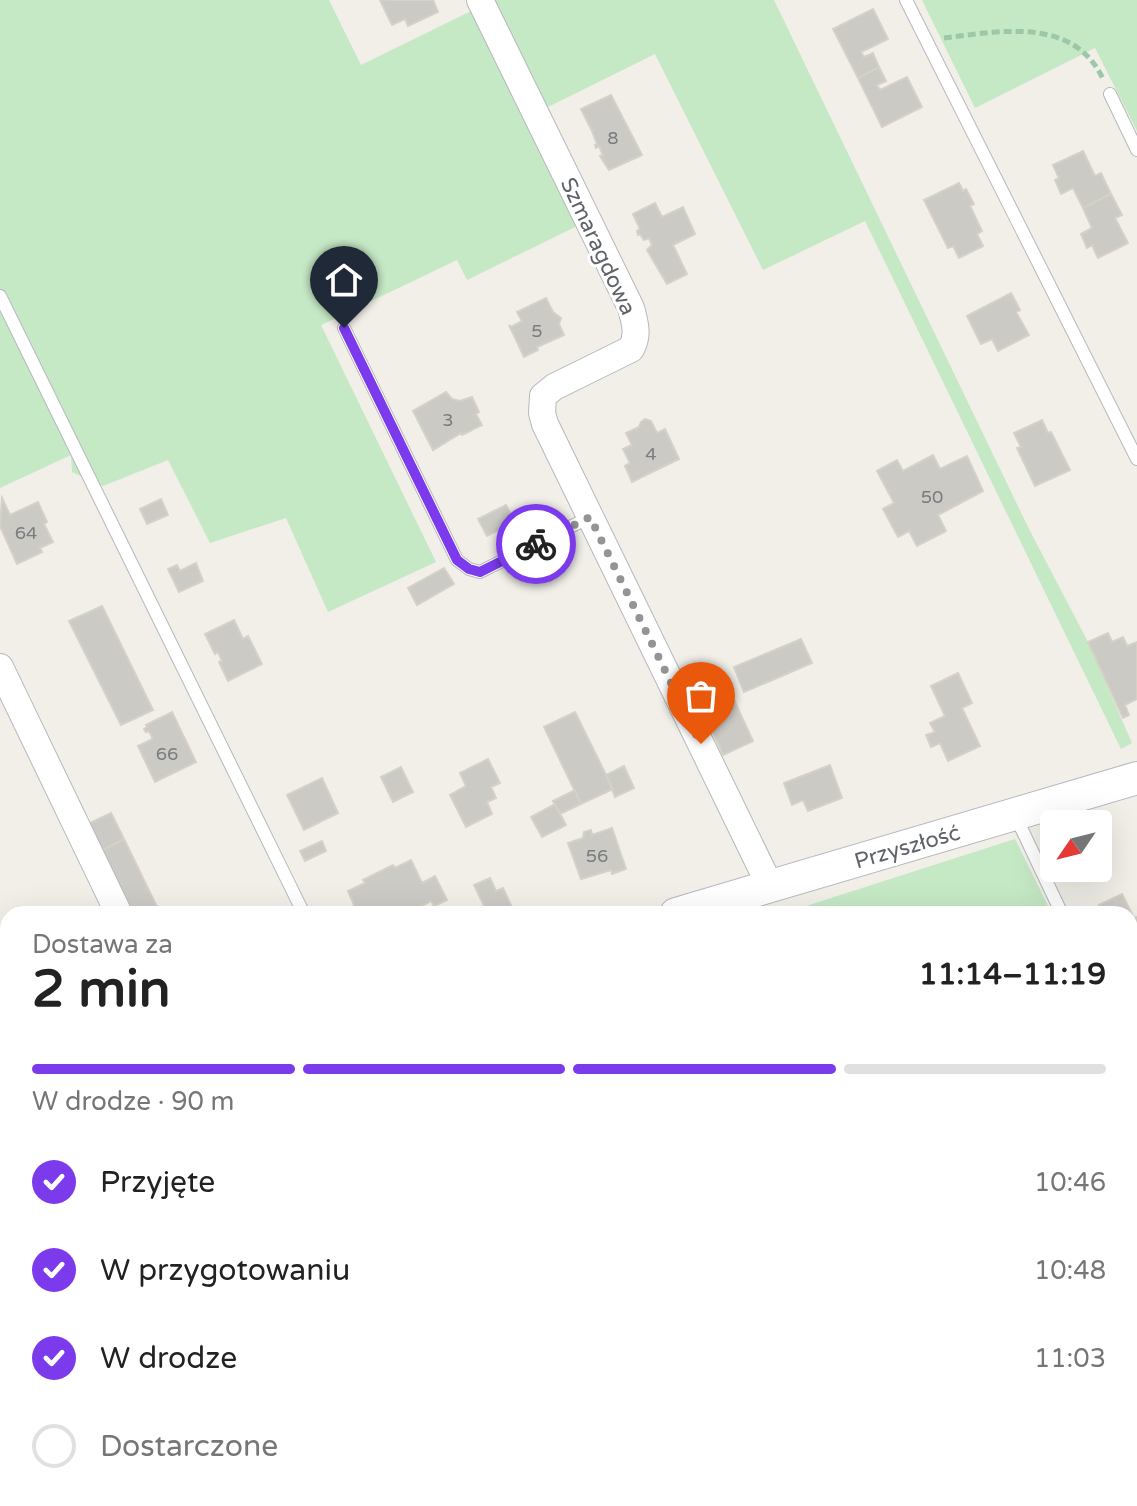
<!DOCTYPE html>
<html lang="pl">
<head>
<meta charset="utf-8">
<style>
  body { margin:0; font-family:"Varela Round",sans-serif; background:#f2f2f2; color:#222; height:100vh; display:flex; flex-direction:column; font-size:30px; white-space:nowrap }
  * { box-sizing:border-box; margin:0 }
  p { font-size:26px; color:#767676 }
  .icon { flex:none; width:44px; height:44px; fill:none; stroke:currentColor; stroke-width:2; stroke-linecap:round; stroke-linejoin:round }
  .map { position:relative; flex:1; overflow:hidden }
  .drawer { position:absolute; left:0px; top:906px; width:1138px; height:600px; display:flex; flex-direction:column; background:#fff; border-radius:24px 24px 0 0; box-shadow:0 8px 32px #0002 }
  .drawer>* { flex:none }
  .needle { width:52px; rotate:235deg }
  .buttons { position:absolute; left:1040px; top:810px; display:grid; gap:16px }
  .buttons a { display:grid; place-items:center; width:72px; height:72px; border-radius:8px; background:#fff; box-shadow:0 8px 32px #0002; font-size:40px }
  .pin { position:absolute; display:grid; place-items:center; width:68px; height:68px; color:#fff; margin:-82px -34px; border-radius:50% 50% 50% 0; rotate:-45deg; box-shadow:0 0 8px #0007 }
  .pin .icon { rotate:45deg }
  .courier { position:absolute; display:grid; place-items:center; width:80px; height:80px; margin:-40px; border:6px solid #7c3aed; border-radius:50%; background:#fff; color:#222; box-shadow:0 2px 10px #0007 }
  .head em { font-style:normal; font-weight:700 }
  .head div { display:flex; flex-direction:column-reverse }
  .head { display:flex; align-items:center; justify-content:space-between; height:136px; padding:0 32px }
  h1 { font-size:52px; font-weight:700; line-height:60px }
  .bar { display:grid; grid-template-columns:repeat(4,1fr); gap:12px 8px; align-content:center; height:96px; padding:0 32px }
  .bar i { height:10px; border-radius:6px; background:#e0e0e0 }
  .bar .selected { background:#7c3aed }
  .bar p { grid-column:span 4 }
  ol { padding:0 32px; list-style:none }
  li { display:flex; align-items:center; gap:24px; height:88px }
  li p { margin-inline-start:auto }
  li .icon { padding:8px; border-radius:50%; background:#7c3aed; color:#fff; stroke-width:4 }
  li:last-child { color:#767676 }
  li i { width:44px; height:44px; border:4px solid #e0e0e0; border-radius:50% }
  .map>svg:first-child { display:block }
  .green { fill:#c5e8c5 }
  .building { fill:#cccac5; stroke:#d6d1c6; stroke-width:2 }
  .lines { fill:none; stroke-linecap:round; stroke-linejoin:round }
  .service-casing { stroke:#b5b8bc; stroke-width:14 }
  .minor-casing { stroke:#b5b8bc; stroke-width:28 }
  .tertiary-casing { stroke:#b5b8bc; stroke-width:34 }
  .path { stroke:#9cc7a9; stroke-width:5; stroke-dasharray:8 4; stroke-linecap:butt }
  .service { stroke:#fff; stroke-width:12 }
  .minor { stroke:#fff; stroke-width:26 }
  .tertiary { stroke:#fff; stroke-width:32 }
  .done { stroke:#929495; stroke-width:8; stroke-dasharray:0 14.4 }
  .route { stroke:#7c3aed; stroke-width:10 }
  .labels { text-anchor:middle; stroke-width:6; stroke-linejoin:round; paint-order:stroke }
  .number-label { font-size:18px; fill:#7a7d7f }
  .street-label { font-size:22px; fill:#5f6368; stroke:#fff }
</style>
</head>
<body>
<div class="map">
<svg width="1137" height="1506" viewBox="0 0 1137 1506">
  <rect width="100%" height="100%" fill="#f1efe8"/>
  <path class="green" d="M0,0H329L361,65L471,11L577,226L467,280L457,260L321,325L436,562L328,612L286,518L210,543L168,460L103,486L72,472L71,455L0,488Z
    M492,0H774L1029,529L1088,642L1132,743L1121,749L865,221L763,270L655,54L544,109Z
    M922,0H1137V131L1095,48L975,108Z
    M1015,839L1052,914H781Z
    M1130,1072L1137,1086V1506H1070L1066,1498H1130Z"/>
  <path class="building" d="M380,0H433L438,12L408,26L405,19L392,25Z
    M873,9L888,39L861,52L864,57L873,53L879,67L858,78L833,29Z
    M879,67L886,81L877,85L880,90L907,77L922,107L882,127L858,78Z
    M611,95L642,155L609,170L600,156L603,155L599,146L596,148L595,145L597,144L592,131L581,109Z
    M1083,151L1095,176L1101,173L1111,194L1083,208L1073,188L1061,194L1055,180L1059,178L1053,165Z
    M959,183L963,191L966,189L974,204L970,206L982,231L977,234L983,246L959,258L953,246L948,248L924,200Z
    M1111,194L1122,215L1115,218L1128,243L1098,258L1092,245L1087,248L1081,234L1092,228L1083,208Z
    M655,203L662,217L683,207L695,234L673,245L687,274L667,284L647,250L652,245L649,238L644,240L640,234L638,235L637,231L640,229L633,214Z
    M1011,293L1020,310L1016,312L1029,335L998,351L992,339L981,344L967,316Z
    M546,298L553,312L561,318L559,324L564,335L537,347L538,350L524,357L509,325L511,327L522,321L517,312Z
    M446,392L452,399L460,401L472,397L479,412L476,414L482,425L462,435L461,433L433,450L413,411Z
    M645,419L651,421L657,433L665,429L679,459L632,482L625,466L630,463L623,449L632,445L626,433L639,427L641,422Z
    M1042,420L1048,433L1051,432L1070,470L1035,486L1017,448L1021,447L1014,433Z
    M933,455L940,469L967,456L983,491L938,515L946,531L917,546L909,531L898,537L883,509L894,503L877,471L897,460L903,471Z
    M2,498L10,515L38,502L47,522L44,524L53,542L40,548L42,552L17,564L0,526Z
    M161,499L168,515L147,524L140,509Z
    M506,505L515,522L487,536L478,519Z
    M196,563L203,581L179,592L168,569L177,565L180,571Z
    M444,568L454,584L417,605L408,588Z
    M102,606L153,710L121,725L69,621Z
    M234,620L243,639L248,636L262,664L228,681L219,662L222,661L218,652L215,654L205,634Z
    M1108,633L1112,642L1123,637L1127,646L1137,642V699L1125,705L1129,715L1123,718L1088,642Z
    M801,639L812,663L744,692L734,667Z
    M721,672L753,741L723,755L691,684Z
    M958,673L972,703L962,708L980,746L948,761L940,743L931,747L926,735L935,732L930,723L945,716L931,686Z
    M172,712L196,762L155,782L138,746L153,739L149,731L146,732L144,729L147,727L146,725Z
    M575,712L613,789L581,804L544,727Z
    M488,759L500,783L491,787L496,798L487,802L492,814L466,827L450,795L466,786L460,773Z
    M830,765L842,798L808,811L803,800L792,805L784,783Z
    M624,766L634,788L615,797L606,775Z
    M401,767L413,792L393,802L381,777Z
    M322,778L338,813L304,830L287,795Z
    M575,790L581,804L560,814L553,801Z
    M555,804L566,825L542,837L531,817Z
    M111,813L124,839L101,851L88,824Z
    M612,828L626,869L612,874L611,870L581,879L568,843L583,838L584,832L591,830L592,835Z
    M124,839L160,913L158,914H132L101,851Z
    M322,841L326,851L305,861L300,851Z
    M411,860L422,883L435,876L447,900L434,906L431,901L406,914H358L348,891L365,883L363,880L393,865L395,868Z
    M490,878L496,891L503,888L514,912L488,914L474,885Z
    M1122,894L1134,918L1137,917V951L1130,954V914H1104L1099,905Z
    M0,1228L8,1244V1330L0,1314Z
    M0,1373L8,1389V1417L0,1421Z
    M93,1498H130L134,1506H103L102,1503L97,1506Z
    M719,1498H748L749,1500L735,1506H723Z"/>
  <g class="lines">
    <g class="service-casing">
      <path id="service" d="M906,0L1137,459
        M1110,94L1137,150
        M0,296L304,914
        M344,328L457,560L469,569L480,572L590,517
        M1015,815L1062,914
        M1130,1052L1137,1066
        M574,1498L577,1506"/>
    </g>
    <g class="minor-casing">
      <path id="minor" d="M480,0L631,308C635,323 639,335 631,349L554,387L543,396L542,413L545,424L770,886
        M0,667L119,914
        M0,1140L8,1158
        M171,1498L175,1506"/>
    </g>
    <g class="tertiary-casing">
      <path id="tertiary" d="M676,914L1137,778
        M0,1134L8,1131"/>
    </g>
    <path class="path" d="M944,38C1001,31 1075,16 1104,81"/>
    <use href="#service" class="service"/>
    <use href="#minor" class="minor"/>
    <use href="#tertiary" class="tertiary"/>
  </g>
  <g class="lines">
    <path class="done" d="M536,544L590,517L701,744"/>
    <path class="route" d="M344,328L457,560L469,569L480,572L536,544"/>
  </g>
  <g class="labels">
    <g class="number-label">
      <text x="613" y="144">8</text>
      <text x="537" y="337">5</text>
      <text x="448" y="426">3</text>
      <text x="651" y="460">4</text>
      <text x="932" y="503">50</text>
      <text x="26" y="539">64</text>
      <text x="167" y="760">66</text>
      <text x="597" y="862">56</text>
    </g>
    <g class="street-label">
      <text transform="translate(599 246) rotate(65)" y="8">Szmaragdowa</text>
      <text transform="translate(907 846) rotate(-16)" y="8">Przyszłość</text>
    </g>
  </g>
</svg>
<div class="buttons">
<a><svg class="needle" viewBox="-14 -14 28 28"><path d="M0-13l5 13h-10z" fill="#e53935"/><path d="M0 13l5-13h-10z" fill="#767676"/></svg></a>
</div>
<div class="pin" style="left:701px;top:744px;background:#ea580c"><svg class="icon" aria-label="bag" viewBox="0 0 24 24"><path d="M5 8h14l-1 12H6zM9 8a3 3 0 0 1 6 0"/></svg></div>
<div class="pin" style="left:344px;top:328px;background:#1f2937"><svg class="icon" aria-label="home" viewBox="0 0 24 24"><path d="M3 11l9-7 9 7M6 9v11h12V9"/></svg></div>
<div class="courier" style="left:536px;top:544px"><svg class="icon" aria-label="bike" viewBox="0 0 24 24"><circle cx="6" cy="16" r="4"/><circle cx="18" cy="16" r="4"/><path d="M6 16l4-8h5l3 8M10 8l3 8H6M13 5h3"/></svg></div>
<section class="drawer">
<div class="head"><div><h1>2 min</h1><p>Dostawa za</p></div><em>11:14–11:19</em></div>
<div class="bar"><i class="selected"></i><i class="selected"></i><i class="selected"></i><i></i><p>W drodze · 90 m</p></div>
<ol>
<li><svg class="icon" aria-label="check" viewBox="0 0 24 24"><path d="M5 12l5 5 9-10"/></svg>Przyjęte<p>10:46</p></li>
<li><svg class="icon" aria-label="check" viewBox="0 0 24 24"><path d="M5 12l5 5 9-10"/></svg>W przygotowaniu<p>10:48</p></li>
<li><svg class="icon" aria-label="check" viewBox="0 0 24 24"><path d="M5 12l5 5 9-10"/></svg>W drodze<p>11:03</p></li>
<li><i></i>Dostarczone</li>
</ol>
</section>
</div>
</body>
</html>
